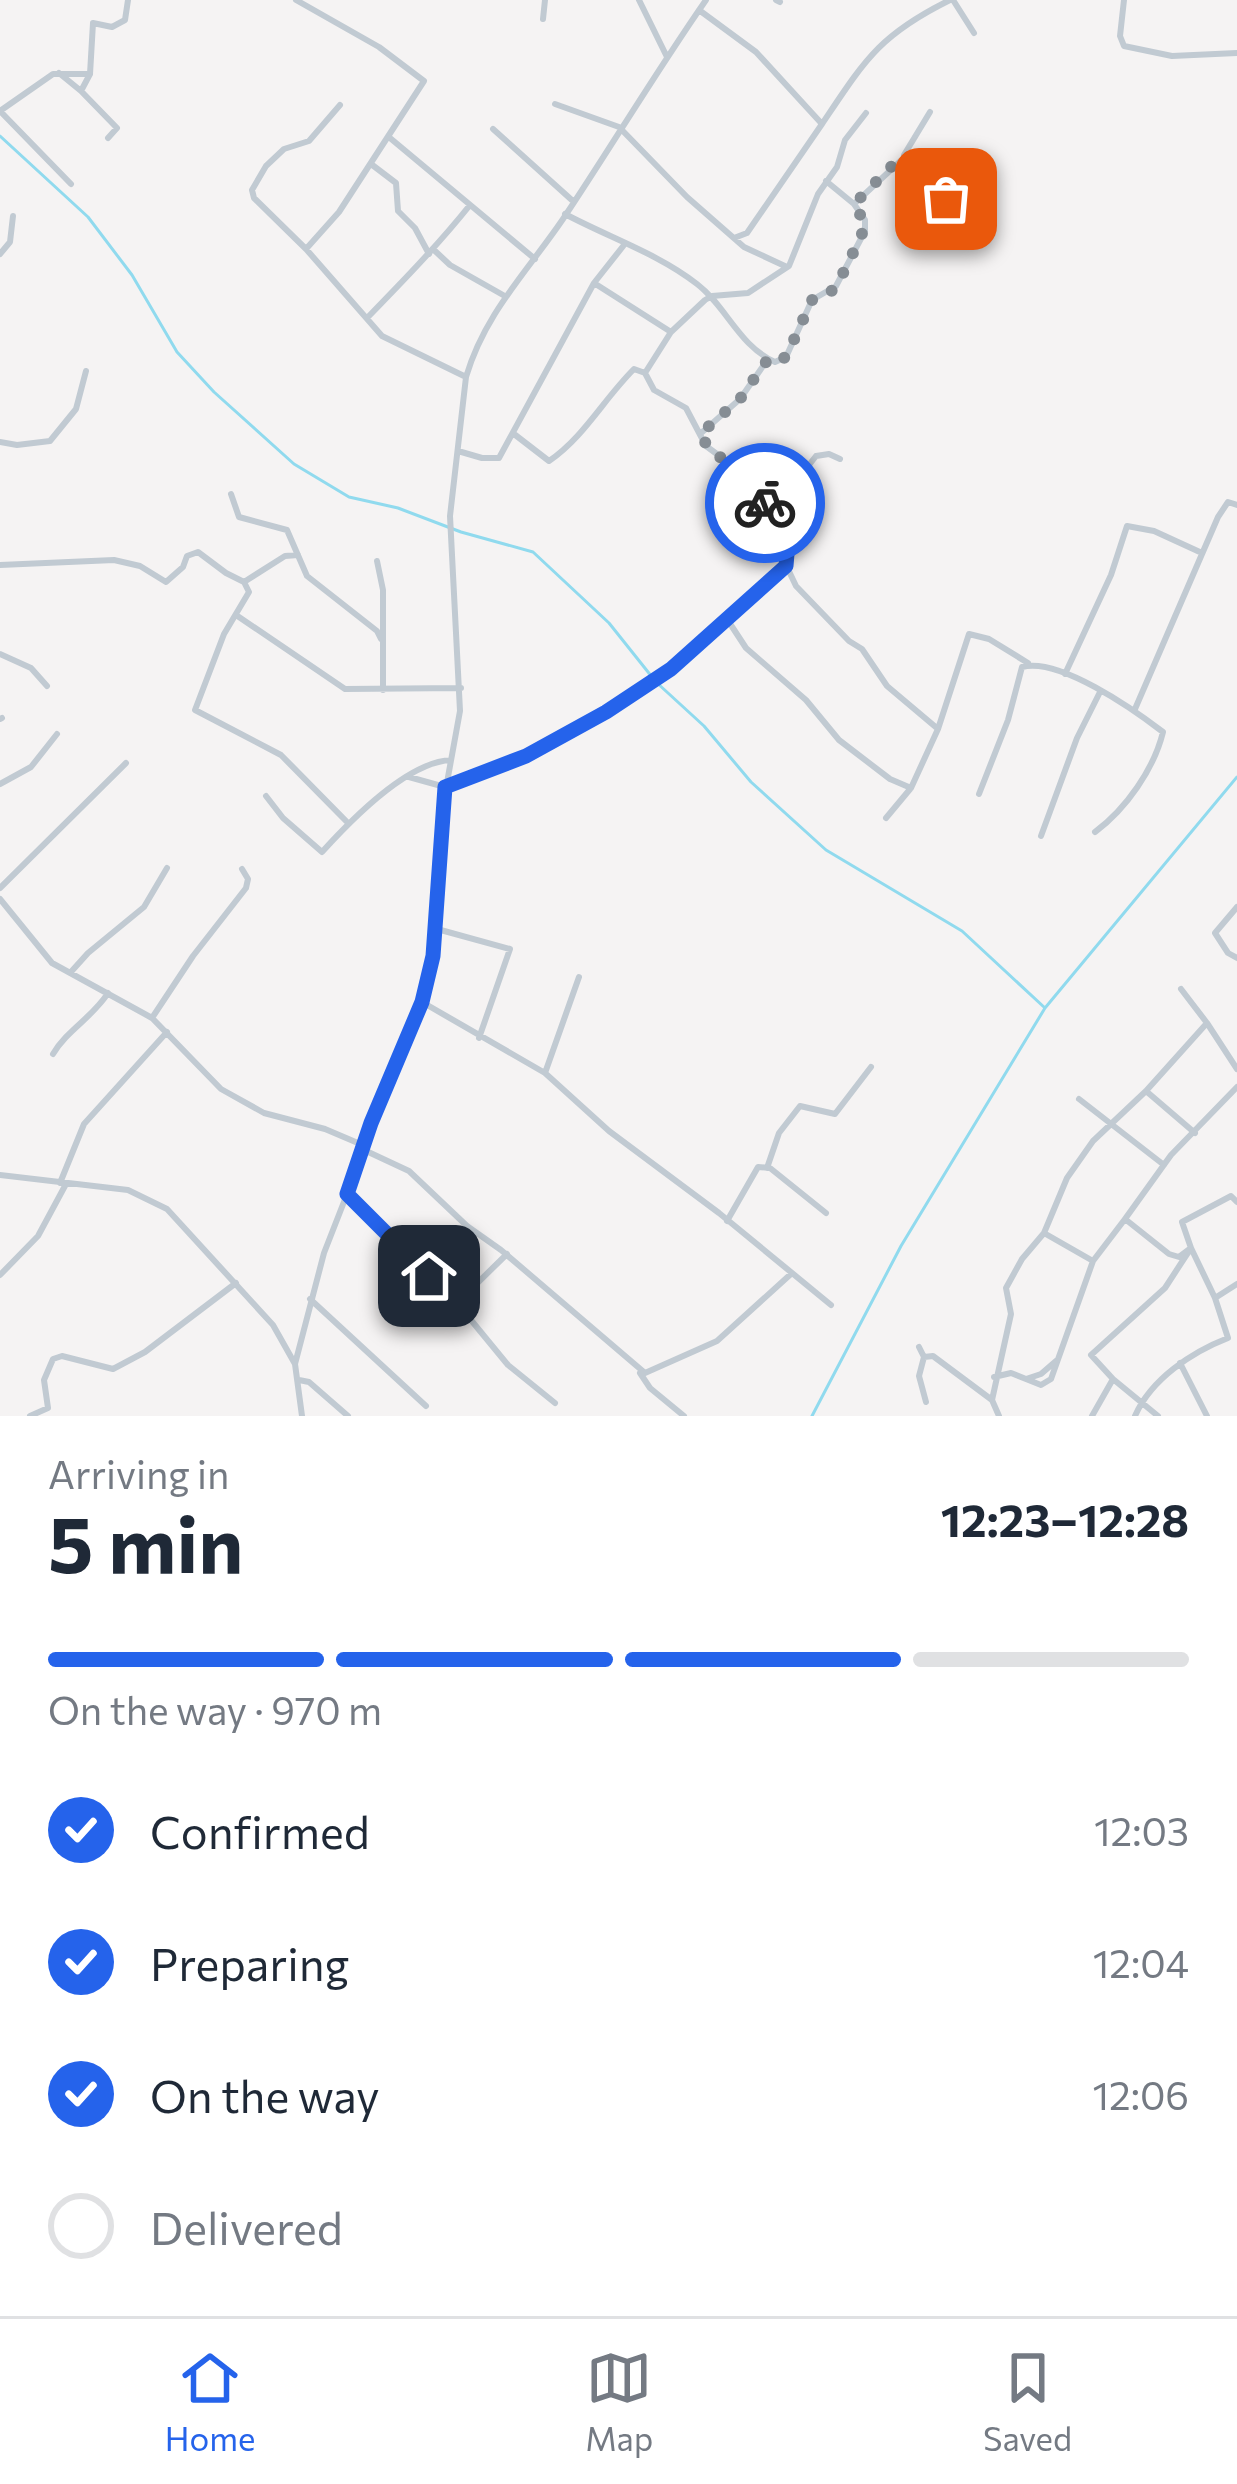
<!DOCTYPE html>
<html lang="en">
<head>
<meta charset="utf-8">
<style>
  body { margin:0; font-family:Commissioner,sans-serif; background:#f6f6f7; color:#1f2937; height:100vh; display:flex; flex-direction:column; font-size:45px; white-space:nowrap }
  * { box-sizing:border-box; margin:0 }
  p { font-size:39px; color:#747a83 }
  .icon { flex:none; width:66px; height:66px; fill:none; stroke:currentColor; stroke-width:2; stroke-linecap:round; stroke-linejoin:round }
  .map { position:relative; height:1416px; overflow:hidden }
  .side { display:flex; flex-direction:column; background:#fff; flex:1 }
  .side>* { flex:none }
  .pin { position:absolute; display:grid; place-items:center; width:102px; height:102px; color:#fff; margin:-51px; border-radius:24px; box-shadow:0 6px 18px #0006 }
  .courier { position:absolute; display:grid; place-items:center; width:120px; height:120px; margin:-60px; border:9px solid #2563eb; border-radius:50%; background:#fff; color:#222; box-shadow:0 3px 15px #0007 }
  .head em { font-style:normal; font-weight:700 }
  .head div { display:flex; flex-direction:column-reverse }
  .head { display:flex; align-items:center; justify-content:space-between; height:204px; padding:0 48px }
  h1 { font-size:78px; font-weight:700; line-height:90px }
  .bar { display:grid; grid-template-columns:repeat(4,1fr); gap:18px 12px; align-content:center; height:144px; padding:0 48px }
  .bar i { height:15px; border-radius:9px; background:#e0e1e3 }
  .bar .active { background:#2563eb }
  .bar p { grid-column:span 4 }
  ol { padding:0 48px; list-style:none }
  li { display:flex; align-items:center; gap:36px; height:132px }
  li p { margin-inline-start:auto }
  li .icon { padding:12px; border-radius:50%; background:#2563eb; color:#fff; stroke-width:4 }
  li:last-child { color:#747a83 }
  li i { width:66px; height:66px; border:6px solid #e0e1e3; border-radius:50% }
  .dock { display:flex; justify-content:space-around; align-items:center; height:168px; border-top:3px solid #e0e1e3; background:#fff; font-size:33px; color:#747a83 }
  .dock a { display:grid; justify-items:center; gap:6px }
  .dock .active { color:#2563eb }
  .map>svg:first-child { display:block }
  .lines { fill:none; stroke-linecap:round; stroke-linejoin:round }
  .stream { stroke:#90daee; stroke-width:3 }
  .minor { stroke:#c1cad2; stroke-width:6 }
  .done { stroke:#868d94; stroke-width:12; stroke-dasharray:0 21.6 }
  .route { stroke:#2563eb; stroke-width:15 }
</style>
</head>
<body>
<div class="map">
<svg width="1237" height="1416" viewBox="0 0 1237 1416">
  <rect width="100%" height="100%" fill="#f5f3f3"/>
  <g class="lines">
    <path class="stream" d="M0,136L88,217L132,275L177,352L214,392L294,464L349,497L398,508L461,532L533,552L609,623L656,682L704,726L751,782L826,850L962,931L1045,1008
      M812,1416L901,1246L1045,1008L1237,777"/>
    <path class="minor" d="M296,0L379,47L424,81L339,212L306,249
      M639,0L667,57
      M776,0L780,2
      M953,0L974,33
      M1124,0L1120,36L1124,46L1172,56L1237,53
      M699,10L756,52L822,124L747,233L734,238
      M543,19L545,0
      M59,73L81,91L90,74
      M81,91L117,128L108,138
      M555,104L619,127L687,197L744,247L787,267
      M340,105L309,141L284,149L266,166L252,190L254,198L306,249L382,336L466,377
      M0,111L53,74H90L93,23L112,27L125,20L128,0
      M0,111L71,184
      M866,113L845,140L837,167L818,194L789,266L748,293L712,296L705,300L671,332L645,373L654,390L686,408L706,446L744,474L773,514L786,524L790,536L786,565L796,586L849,641L862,649L887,686L938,729L911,788L886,818
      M822,124C865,60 879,35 950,0
      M493,129L574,202
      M390,138L535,259
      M904,155L930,112
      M371,164L396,183L398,211L415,228L429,254
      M826,181L854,204L907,155L956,213
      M565,214C608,237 659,254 697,284C726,306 739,346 775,362L786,357L812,300L836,286L865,231V220L854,204
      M434,250L450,265L503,295
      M0,254L10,242L13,216
      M594,283L671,332
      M368,317C403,281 438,245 470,205
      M514,434L549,461C584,437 603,400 634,369L645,373
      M700,434L740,399L768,359
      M0,442L17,445L50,441L76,409L86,371
      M458,451L482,458H499L594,283L624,245
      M231,494L239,517L287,530L307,576L377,631L381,639
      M767,506L784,497L816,456L829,454L840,459
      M377,561L383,590V690
      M0,565L114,560L140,566L166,582L183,567L187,556L198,552L226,573L244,582L249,592L224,634L195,710L281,755L348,823
      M244,582L285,556L298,555
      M236,615L345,689L461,688
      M727,619L746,648L806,700L839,740L890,779L911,788
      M0,654L31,668L47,686
      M1065,674L1111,575L1127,526L1154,531L1202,553
      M1135,709L1218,517L1228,502L1237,505
      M0,719L2,718
      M938,729L969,634L989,639L1028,663
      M409,777L445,787L564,738L671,669L786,565
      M0,784L31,767L57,734
      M979,794L1008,720L1022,667C1059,657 1133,709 1163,732C1154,769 1126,809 1095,832
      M266,796L283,818L322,852C351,820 407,762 451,760
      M1041,836L1077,738L1100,692
      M0,888L126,763
      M0,899L52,963L152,1018L221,1089L264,1113L325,1129L365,1146
      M1237,907L1215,933L1228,953L1237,958
      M437,929L510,949L479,1038
      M70,973L88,953L144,907L167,868
      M422,1002L545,1073L609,1131L719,1213L831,1305
      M152,1018L193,956L246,888L248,879L242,869
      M1207,1023L1237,1069
      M53,1054C67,1030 93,1017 108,993
      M545,1073L579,977
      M1237,1087L1171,1155L1125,1219L1169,1254L1179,1257L1191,1248L1182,1222L1231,1196L1237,1202
      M1146,1091L1195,1133
      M1079,1099L1164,1165
      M364,1150L409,1171L467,1226L501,1250L645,1373L717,1341L792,1273
      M767,1168L779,1133L800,1106L835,1114L871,1067
      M0,1175L128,1190L167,1209L273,1325L295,1364L302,1416
      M60,1183L84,1124L167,1032
      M347,1194L457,1303
      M727,1221L758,1167L770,1168L826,1213
      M1044,1233L1093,1261
      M507,1254L457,1303L508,1365L555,1403
      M0,1275L38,1236L66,1184
      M1215,1298L1237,1284
      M310,1299L426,1406
      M919,1347L924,1357L919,1376L926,1402
      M924,1357L933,1356L992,1400
      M1180,1363L1207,1416
      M295,1364L324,1253L422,1002L433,957L440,893V821L460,711L450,516L466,377C485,313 527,272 563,219C611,147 656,72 706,0
      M640,1373L650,1388L684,1416
      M994,1377L1011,1373L1026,1379L1041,1374L1056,1361
      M1026,1379L1041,1385L1051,1379L1093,1261L1125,1219
      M1113,1379L1091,1355L1165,1288L1191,1248L1215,1298L1228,1338C1192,1352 1151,1379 1135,1416
      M299,1380L309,1382L348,1416
      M30,1416L48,1408L44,1380L53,1359L62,1356L113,1369L145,1352L236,1283
      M999,1416L992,1400L1011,1314L1006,1288L1022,1259L1044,1233L1067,1178L1093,1141L1146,1091L1207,1023L1181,989
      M1092,1416L1113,1379L1158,1416"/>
  </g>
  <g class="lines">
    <path class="done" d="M765,503L744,474L710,450L700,434L740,399L768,359L775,362L786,357L812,300L833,290L846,268L866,225L854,204L901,157H910L946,199"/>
    <path class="route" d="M429,1276L347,1194L371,1123L422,1002L433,956L445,787L526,756L606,712L671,669L786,566L789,529L765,503"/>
  </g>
</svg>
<div class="pin" style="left:946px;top:199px;background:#ea580c"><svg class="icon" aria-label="bag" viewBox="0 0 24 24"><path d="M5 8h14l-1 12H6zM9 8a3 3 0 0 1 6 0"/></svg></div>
<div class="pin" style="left:429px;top:1276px;background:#1f2937"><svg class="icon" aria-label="home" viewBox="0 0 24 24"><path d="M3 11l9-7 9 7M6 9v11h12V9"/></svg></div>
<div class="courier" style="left:765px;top:503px"><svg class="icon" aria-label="bike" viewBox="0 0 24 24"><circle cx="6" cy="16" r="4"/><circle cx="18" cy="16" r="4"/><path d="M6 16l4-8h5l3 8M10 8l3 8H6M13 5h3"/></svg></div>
</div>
<section class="side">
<div class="head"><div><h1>5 min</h1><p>Arriving in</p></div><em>12:23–12:28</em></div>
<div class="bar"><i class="active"></i><i class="active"></i><i class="active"></i><i></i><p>On the way · 970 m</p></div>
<ol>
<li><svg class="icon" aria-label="check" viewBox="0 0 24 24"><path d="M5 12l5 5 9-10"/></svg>Confirmed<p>12:03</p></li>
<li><svg class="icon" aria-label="check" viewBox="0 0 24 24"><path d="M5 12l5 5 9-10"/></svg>Preparing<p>12:04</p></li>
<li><svg class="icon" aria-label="check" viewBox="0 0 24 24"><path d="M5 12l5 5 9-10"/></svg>On the way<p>12:06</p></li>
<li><i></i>Delivered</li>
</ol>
</section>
<nav class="dock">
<a class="active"><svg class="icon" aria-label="home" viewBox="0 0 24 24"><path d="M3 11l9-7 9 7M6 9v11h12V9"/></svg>Home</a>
<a><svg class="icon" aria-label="map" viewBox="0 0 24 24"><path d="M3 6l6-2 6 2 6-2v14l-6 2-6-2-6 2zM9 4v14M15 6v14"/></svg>Map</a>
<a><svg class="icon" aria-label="saved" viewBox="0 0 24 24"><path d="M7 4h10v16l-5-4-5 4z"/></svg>Saved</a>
</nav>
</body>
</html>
